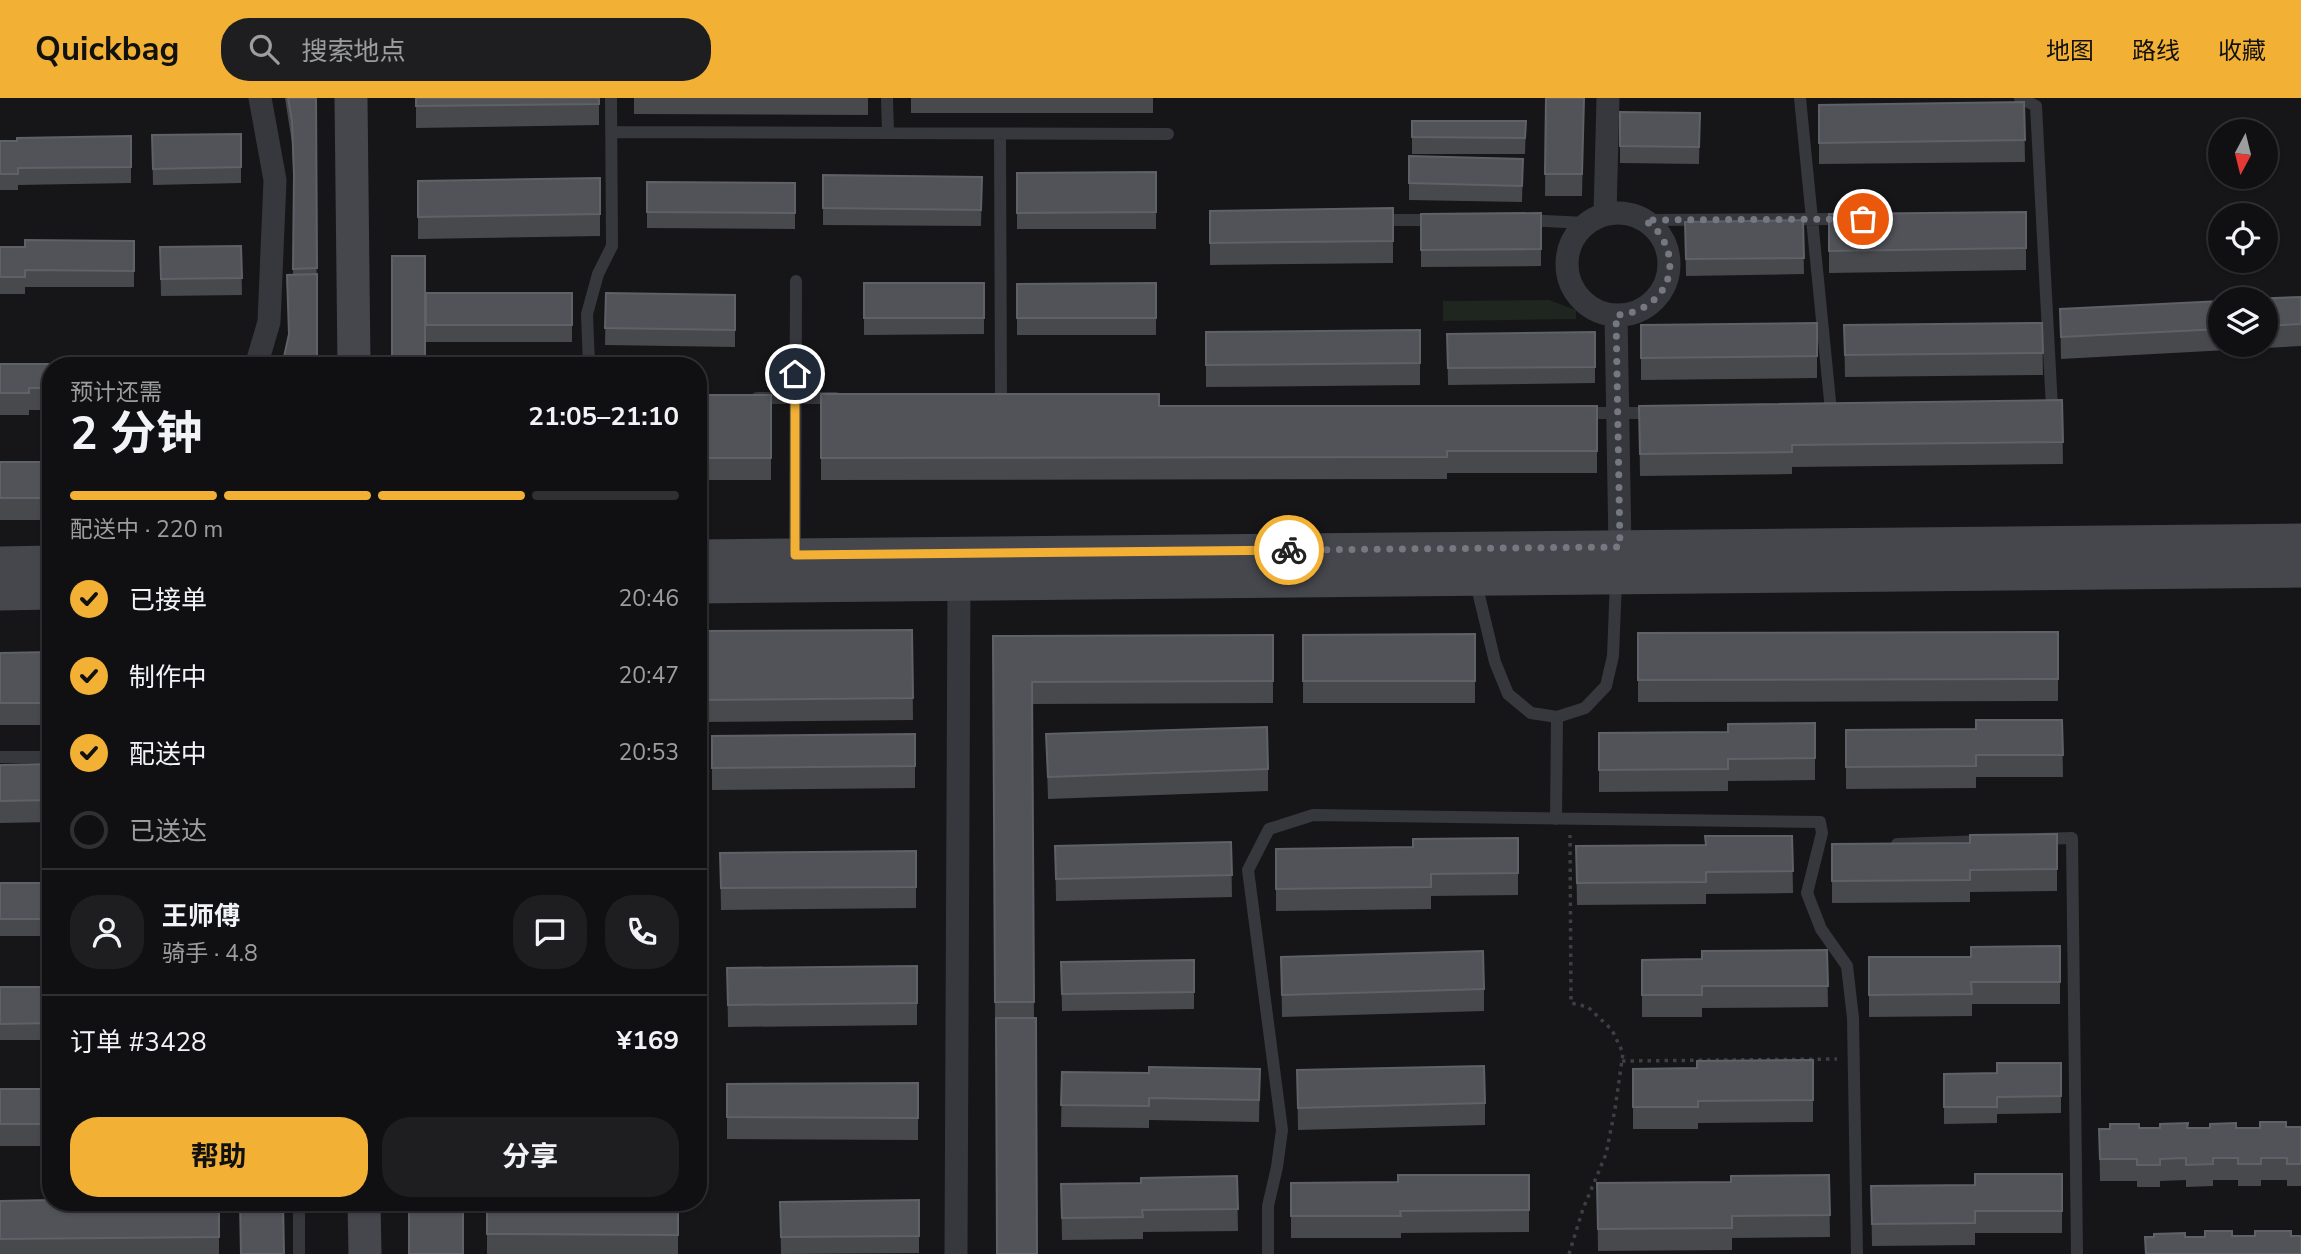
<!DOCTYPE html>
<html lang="zh">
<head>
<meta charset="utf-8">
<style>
  body { margin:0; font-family:"Nunito Sans","Noto Sans SC",sans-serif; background:#1e1e20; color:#f1f3f6; height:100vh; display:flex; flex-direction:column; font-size:26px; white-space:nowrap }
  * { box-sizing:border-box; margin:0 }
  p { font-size:23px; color:#9c9d9f }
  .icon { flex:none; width:38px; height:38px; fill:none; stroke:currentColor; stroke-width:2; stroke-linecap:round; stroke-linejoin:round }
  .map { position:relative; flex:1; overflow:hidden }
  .side { position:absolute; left:42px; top:259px; width:665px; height:854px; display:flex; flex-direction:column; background:#101012; border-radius:28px; box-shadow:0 2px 5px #0004,0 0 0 2px #303032 }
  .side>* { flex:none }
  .needle { width:46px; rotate:187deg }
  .fabs { position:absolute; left:2208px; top:21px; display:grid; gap:14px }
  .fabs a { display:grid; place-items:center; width:70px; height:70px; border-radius:50%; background:#101012; box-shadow:0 2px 5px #0004,0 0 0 2px #303032; font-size:35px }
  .pin { position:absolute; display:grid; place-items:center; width:60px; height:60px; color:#fff; margin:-30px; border:4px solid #fff; border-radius:50%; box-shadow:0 2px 7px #0007 }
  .courier { position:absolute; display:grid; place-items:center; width:70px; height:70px; margin:-35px; border:5px solid #f2b134; border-radius:50%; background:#fff; color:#222; box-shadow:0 2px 9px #0007 }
  .head em { font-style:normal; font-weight:700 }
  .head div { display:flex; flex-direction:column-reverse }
  .head { display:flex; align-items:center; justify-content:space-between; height:119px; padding:0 28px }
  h1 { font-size:46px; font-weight:700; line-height:52px }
  .bar { display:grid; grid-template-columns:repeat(4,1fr); gap:10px 7px; align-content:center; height:84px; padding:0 28px }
  .bar i { height:9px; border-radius:5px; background:#303032 }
  .bar .selected { background:#f2b134 }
  .bar p { grid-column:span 4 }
  .line { display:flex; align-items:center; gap:18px; padding:0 28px; border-top:2px solid #303032 }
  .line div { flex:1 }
  .round { display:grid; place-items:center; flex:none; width:74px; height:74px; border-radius:28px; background:#1e1e20 }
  ol { padding:0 28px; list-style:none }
  li { display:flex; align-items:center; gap:21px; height:77px }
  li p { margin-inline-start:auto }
  li .icon { padding:7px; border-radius:50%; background:#f2b134; color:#111; stroke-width:4 }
  li:last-child { color:#9c9d9f }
  li i { width:38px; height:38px; border:4px solid #303032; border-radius:50% }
  .primary-button { display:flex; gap:14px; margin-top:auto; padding:14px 28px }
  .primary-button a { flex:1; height:80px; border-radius:28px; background:#f2b134; color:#111; font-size:28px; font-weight:700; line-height:80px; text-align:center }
  .primary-button a+a { background:#1e1e20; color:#f1f3f6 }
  header { display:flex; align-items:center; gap:42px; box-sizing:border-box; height:98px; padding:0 35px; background:#f2b134; color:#111 }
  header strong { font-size:33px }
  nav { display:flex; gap:38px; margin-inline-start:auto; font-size:24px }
  .search { width:490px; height:63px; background:#1e1e20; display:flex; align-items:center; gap:18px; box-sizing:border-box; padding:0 24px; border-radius:28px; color:#9c9d9f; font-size:26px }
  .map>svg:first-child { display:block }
  .green { fill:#1e261f }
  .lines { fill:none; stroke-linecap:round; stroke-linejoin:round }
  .path { stroke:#3d3f44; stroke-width:3.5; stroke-dasharray:3.5 5; stroke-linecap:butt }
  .lane { stroke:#37383d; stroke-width:12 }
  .street { stroke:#37383d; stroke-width:23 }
  .secondary { stroke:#45474d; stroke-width:33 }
  .wall { fill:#47494d }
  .building { fill:#525359; stroke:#5f6168; stroke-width:2 }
  .done { stroke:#757880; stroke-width:7; stroke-dasharray:0 12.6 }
  .route { stroke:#f2b134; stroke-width:9 }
</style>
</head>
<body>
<header>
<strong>Quickbag</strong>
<div class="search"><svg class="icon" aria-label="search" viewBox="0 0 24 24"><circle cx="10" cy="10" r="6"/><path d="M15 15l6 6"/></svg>搜索地点</div>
<nav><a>地图</a><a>路线</a><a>收藏</a></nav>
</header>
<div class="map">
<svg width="2301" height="1156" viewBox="0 0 2301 1156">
  <rect width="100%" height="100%" fill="#161618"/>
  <path class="green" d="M1549,202L1576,212V221L1443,223V203Z"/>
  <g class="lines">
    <path class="path" d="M1622,963L1837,961
      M1569,1156L1583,1111L1606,1056L1615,1011L1623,955L1612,932L1588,909L1571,905L1570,737"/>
    <path class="lane" d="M887,0L888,35
      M1800,0L1831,313
      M2020,0L2036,8L2052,310H2044
      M611,34L1168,36
      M1000,36L1001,300
      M1377,122H1435
      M1524,122L1586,125
      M1645,122L1843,121
      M589,268L587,216L598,176L612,148L611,0
      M757,300H836
      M1582,315H1655
      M795,457L796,183
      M1475,481L1495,564L1508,596L1531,615L1557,619L1585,610L1606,588L1613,558L1616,482
      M0,659H51
      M1556,721L1557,619
      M2040,741L2072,740L2077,1156
      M1897,746L1984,743
      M299,1156V1104
      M1268,1156V1108L1277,1069L1282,1032L1248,772L1269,731L1313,717L1820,724L1822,735L1807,795L1821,831L1847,868L1853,920L1857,1156"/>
    <path class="street" d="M1567 166a51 51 0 1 1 102 0a51 51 0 1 1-102 0Z
      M1605,116L1608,0
      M1616,217L1620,449
      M256,268L269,224L275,82L260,0
      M956,1156L959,487"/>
    <path class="secondary" d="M351,0L354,268
      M698,458L2301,442
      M0,465L51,464
      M698,489L2301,473
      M0,496L51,495
      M364,1104L365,1156"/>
  </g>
  <path class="wall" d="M285,0H316L317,268L288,238L293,177L294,93L292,45Z
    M416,0H599V27L416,30Z
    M634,0H868V17L634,16Z
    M911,0H1153V15H911Z
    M1546,0H1584L1582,98H1545Z
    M2024,4L2025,64L1819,66V7Z
    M1620,14L1700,15L1699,66L1620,65Z
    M1412,23H1526L1525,56H1412Z
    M241,36V85L153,87L152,37Z
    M131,38V85L18,87V92H0V43Z
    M1409,58L1523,61L1522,104L1409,102Z
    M1156,74V131H1017V75Z
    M823,77L982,79L981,128L823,127Z
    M600,80V138L418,141V83Z
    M647,84L795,85V131L647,130Z
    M1393,110V165L1210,167V113Z
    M2026,114V172L1829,175V116Z
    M1541,115V168L1421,169V116Z
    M1803,122L1804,176L1686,178L1685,124Z
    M134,143V189H25V196H0V149H25Z
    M241,148L242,197L161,198L160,149Z
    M864,185H984V236L864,237Z
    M1156,185V237H1017V186Z
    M426,195H572V244H426Z
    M606,195L735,197V249L605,247Z
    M2301,199V248L2061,261L2060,211L2221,203V247H2266V201Z
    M1817,225V280L1641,282V227Z
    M2042,225L2043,277L1845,279L1844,227Z
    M1420,232V287L1206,289V234Z
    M1595,234V285L1448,287L1447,236Z
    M0,266L51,268V316L50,312H29V317H0Z
    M821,296L1159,308H1597V375H1447V381L821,382Z
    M698,297H771V382H698Z
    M2062,302L2063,366L1792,369V376L1640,378L1639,308Z
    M0,364H51V422H0Z
    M912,532L913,622L698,624V533Z
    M2058,534V603L1638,604V535Z
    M1475,536V605H1303V537Z
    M1273,537V605L1032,606L1034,920L995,926L993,538Z
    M51,554V627H0V555Z
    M2062,622L2063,679H1976V690L1846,691V632L1976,631Z
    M1815,625V682L1728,683V693L1599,694V635L1728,634Z
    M915,636V690L712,692V638Z
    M1046,636L1268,671V693L1048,701Z
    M50,666L51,724L0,725V667Z
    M2057,736V793L1970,794V804L1832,805V746L1970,745Z
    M1792,738L1793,795L1706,796V806L1577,807L1576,748L1705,747Z
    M1518,740V797L1431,798V811L1276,813V751L1413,749Z
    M1231,744L1232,799L1056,803L1055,748Z
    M916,753V810L721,812L720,755Z
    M0,785H51V838H0Z
    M2060,848V906H1972V918L1869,919V859H1971Z
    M1827,852L1828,909L1702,910V919H1642V862L1702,861Z
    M1281,859L1484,891V913L1282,919Z
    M1194,862V911L1062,913L1061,864Z
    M917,868V927L728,929L727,870Z
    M0,889H51V942H0Z
    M1813,962V1024L1698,1025V1031H1633V971L1697,970Z
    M2061,965V1015L1997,1016V1025L1944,1026V976L1997,975Z
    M1260,971L1259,1024L1149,1022V1030L1061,1029L1062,974L1149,975Z
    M1297,972L1485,1005V1027L1298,1032Z
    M918,985V1042L727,1041V986Z
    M0,991H51V1048H0Z
    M2301,1029V1088H2287V1082H2261V1088H2238V1082H2213V1088L2186,1089V1082L2160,1083V1089H2137V1083H2100L2099,1031Z
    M2062,1076V1135H1975V1147L1872,1148L1871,1088L1975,1087Z
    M1529,1077V1134L1401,1135V1140H1291V1085L1398,1084Z
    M1829,1077L1830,1139L1732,1140V1152L1598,1153L1597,1085L1731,1084Z
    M1237,1078L1238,1133L1143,1134V1141L1062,1142L1061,1086L1141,1085Z
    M919,1102V1155L781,1156L780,1104Z
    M0,1103L219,1104V1156H0Z
    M487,1104H678V1156H487Z"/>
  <path class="building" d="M288,0H316L317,170L293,171L294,77L292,23Z
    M416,0H599V6L416,8Z
    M1546,0H1584L1582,76H1545Z
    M2024,4L2025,42L1819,45V7Z
    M1620,14L1700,15L1699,49L1620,48Z
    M1412,23H1526L1525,40L1412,39Z
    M241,36V69L153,71L152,37Z
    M131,38V69L18,70V76H0V43H17V40Z
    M1409,58L1523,61L1522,88L1409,85Z
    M1156,74V114L1017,115V75Z
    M823,77L982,79L981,112L823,110Z
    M600,80V116L418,119V83Z
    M647,84L795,85V115L647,114Z
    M1393,110V143L1210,145V113Z
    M2026,114V150L1829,153V116Z
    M1541,115V151L1421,152V116Z
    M1803,122L1804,160L1686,161L1685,124Z
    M25,142L134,143V173L25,172V179H0V149H25Z
    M241,148L242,180L161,181L160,149Z
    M392,158H425V268H392Z
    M317,176V268H282L289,236L287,177Z
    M864,185H984V220H864Z
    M1156,185V220H1017V186Z
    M426,195H572V227H426Z
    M606,195L735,197V232L605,230Z
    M2301,199V226L2266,228V201H2249Z
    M2221,203V231L2061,239L2060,211Z
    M1817,225V258L1641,260V227Z
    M2042,225L2043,255L1845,257L1844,227Z
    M1420,232V265L1206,267V234Z
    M1595,234V269L1448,270L1447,236Z
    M0,266H91V268H51V294L50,290H29V295H0Z
    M118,267H219V268H118Z
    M821,296H1159V308H1597V353H1447V359L821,360Z
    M698,297H771V360H698Z
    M2062,302L2063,344L1792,347V354L1640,356L1639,308Z
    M0,364H51V400H0Z
    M912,532L913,600L698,602V533Z
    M2058,534V581L1638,582V535Z
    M1475,536V583H1303V537Z
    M1273,537V583L1032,584L1034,904H995L993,538Z
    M51,554V605H0V555Z
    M1976,622H2062L2063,657H1976V668L1846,669V632L1976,631Z
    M1815,625V660L1728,661V671L1599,672V635L1728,634V626Z
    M1267,629L1268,671L1048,679L1046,636Z
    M915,636V668L712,670V638Z
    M50,666L51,702L0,703V667Z
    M2057,736V771L1970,772V782L1832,783V746L1970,745V737Z
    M1705,738H1792L1793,773L1706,774V784L1577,785L1576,748L1706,747Z
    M1518,740V775L1431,776V789L1276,791V751L1413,749V741Z
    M1231,744L1232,777L1056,781L1055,748Z
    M916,753V789L721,790L720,755Z
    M0,785H51V821H0Z
    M2060,848V884H1971L1972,896L1869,897V859H1971V849Z
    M1827,852L1828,888H1702V897H1642V862L1702,861V853Z
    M1483,853L1484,891L1282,897L1281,859Z
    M1194,862V894L1062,896L1061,864Z
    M917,868V905L728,907L727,870Z
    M0,889H51V925L0,926Z
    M996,920H1036L1037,1156H997Z
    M1813,962V1002L1698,1003V1009H1633V971L1697,970V963Z
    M1997,965H2061V998L1997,999V1009H1944V976L1997,975Z
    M1484,968L1485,1005L1298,1010L1297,972Z
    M1149,969L1260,971L1259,1002L1149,1000V1008L1061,1007L1062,974L1149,975Z
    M918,985V1020L727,1019V986Z
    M0,991H51V1026H0Z
    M2260,1024H2286V1029H2301V1066H2287V1060H2261V1066H2238V1060H2213V1066L2186,1067V1060L2160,1061V1067H2137V1061H2100L2099,1031H2110V1026H2139V1030H2160V1026L2188,1025L2187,1030H2210V1026L2236,1025V1030H2260Z
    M1975,1076H2062V1113H1975V1125L1872,1126L1871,1088L1975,1087Z
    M1398,1077H1529V1112L1400,1113L1401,1118H1291V1085L1398,1084Z
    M1829,1077L1830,1117L1732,1118V1130L1598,1131L1597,1085L1731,1084V1078Z
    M1237,1078L1238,1111L1142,1112L1143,1119L1062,1120L1061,1086L1141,1085V1080Z
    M51,1102V1104H219V1139L0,1141V1103Z
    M919,1102V1138L781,1139L780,1104Z
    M240,1104H283L284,1156H241Z
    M409,1104H463V1156H409Z
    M487,1104H678V1137L487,1136Z
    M2205,1133H2232V1138H2255V1133H2291V1138H2301V1156H2146L2145,1139H2154V1136L2185,1135V1139H2205Z"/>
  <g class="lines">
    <path class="done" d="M1289,452L1620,449L1616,217C1657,215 1685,177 1661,138C1658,132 1651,127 1645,122L1863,121"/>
    <path class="route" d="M795,276V457L1289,452"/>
  </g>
</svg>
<div class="fabs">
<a><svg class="needle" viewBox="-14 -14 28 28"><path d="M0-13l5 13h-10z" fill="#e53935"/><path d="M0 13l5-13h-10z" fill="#9c9d9f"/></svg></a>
<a><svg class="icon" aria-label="locate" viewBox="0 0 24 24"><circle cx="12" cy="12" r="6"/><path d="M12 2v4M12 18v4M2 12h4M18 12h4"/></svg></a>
<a><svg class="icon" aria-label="layers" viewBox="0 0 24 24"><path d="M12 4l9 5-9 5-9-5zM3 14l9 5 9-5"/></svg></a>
</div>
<div class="pin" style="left:1863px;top:121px;background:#ea580c"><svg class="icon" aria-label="bag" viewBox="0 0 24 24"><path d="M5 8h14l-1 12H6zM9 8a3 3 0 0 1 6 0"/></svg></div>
<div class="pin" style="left:795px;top:276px;background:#1f2937"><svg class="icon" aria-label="home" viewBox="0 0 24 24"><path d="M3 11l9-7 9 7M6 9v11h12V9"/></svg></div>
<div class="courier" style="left:1289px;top:452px"><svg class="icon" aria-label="bike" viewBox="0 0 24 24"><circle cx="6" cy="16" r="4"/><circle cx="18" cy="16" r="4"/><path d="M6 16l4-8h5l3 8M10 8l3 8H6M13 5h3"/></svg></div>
<section class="side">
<div class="head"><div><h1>2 分钟</h1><p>预计还需</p></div><em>21:05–21:10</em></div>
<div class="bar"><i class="selected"></i><i class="selected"></i><i class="selected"></i><i></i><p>配送中 · 220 m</p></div>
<ol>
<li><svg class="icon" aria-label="check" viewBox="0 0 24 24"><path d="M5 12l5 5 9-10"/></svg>已接单<p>20:46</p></li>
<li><svg class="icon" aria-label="check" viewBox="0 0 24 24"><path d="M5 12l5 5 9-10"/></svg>制作中<p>20:47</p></li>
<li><svg class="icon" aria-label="check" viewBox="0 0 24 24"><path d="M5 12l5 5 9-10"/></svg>配送中<p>20:53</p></li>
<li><i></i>已送达</li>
</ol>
<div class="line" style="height:126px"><a class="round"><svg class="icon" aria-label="person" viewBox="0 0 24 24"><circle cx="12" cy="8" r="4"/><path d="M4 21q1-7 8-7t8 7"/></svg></a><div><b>王师傅</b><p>骑手 · 4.8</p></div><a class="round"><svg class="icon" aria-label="chat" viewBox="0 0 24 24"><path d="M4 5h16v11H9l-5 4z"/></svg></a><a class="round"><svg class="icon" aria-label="phone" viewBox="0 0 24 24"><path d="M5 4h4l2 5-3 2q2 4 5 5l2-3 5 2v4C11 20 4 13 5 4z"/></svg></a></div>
<div class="line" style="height:91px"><div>订单 #3428</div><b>¥169</b></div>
<div class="primary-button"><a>帮助</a><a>分享</a></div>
</section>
</div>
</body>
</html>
